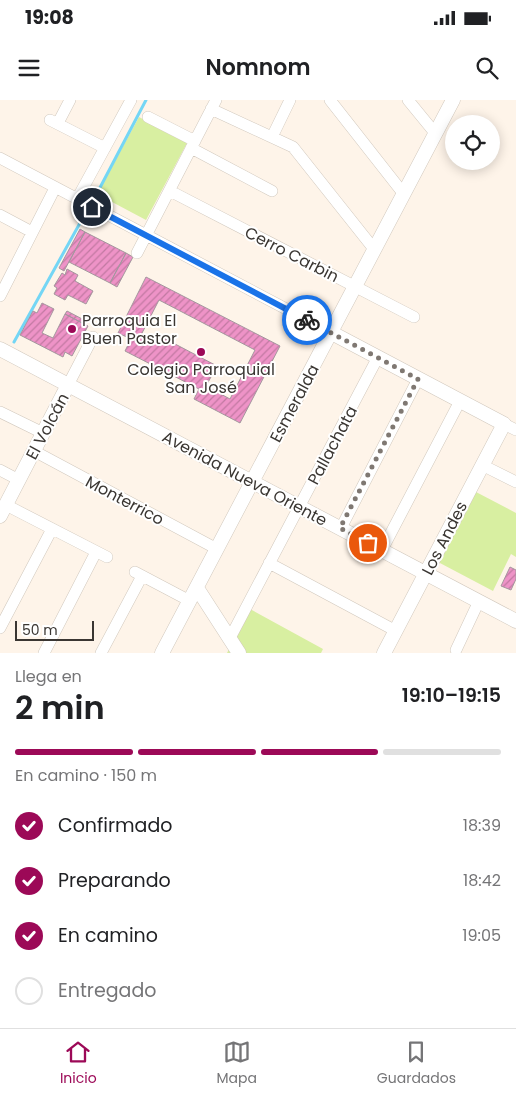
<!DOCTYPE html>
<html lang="es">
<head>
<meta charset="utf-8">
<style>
  body { margin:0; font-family:Poppins,sans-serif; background:#f2f2f2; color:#202124; height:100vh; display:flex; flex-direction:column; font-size:19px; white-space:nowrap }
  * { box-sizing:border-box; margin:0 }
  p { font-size:16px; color:#757577 }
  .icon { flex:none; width:28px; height:28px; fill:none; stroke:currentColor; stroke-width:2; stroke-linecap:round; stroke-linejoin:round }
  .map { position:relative; height:553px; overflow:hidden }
  .panel { display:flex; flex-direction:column; background:#fff; flex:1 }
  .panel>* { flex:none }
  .buttons { position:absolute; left:445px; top:15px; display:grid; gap:10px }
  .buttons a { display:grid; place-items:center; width:55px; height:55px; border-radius:50%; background:#fff; box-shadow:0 2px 12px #0003; font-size:25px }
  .scale { position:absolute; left:15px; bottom:12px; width:79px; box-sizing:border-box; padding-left:5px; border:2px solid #3a3632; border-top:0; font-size:14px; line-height:18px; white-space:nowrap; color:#3a3632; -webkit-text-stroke:4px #fff; paint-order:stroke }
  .pin { position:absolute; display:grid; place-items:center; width:42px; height:42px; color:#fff; margin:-21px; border:2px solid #fff; border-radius:50%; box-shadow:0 1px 5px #0007 }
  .courier { position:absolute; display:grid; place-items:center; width:50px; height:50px; margin:-25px; border:4px solid #1a73e8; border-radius:50%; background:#fff; color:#222; box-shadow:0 1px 6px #0007 }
  .overview em { font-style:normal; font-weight:600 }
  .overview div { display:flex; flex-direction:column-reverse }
  .overview { display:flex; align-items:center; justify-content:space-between; height:85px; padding:0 15px }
  h1 { font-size:32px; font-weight:600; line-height:38px }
  .bar { display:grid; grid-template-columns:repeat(4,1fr); gap:8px 5px; align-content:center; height:60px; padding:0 15px }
  .bar i { height:6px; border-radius:4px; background:#e0e0e0 }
  .bar .active { background:#9c0957 }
  .bar p { grid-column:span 4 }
  ol { padding:0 15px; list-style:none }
  li { display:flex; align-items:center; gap:15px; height:55px }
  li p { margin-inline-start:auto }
  li .icon { padding:5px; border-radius:50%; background:#9c0957; color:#fff; stroke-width:4 }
  li:last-child { color:#757577 }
  li i { width:28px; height:28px; border:2px solid #e0e0e0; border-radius:50% }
  .status { display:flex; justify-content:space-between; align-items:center; height:35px; padding:0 25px; background:#fff; direction:ltr }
  .status svg { height:14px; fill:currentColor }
  header { display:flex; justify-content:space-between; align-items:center; height:65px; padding:0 15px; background:#fff; font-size:22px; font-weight:600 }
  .dock { display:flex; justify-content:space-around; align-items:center; height:70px; border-top:1px solid #e0e0e0; background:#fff; font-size:14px; color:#757577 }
  .dock a { display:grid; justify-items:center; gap:2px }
  .dock .active { color:#9c0957 }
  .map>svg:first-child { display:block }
  .green { fill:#d8efa1 }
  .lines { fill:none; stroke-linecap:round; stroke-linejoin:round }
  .stream { stroke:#74d6f5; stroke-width:3 }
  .building { fill:url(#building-hatch); stroke:#a4979e; fill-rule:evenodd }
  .minor-casing { stroke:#d1c8bd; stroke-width:12 }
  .tertiary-casing { stroke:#d1c8bd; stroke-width:15 }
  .minor { stroke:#fff; stroke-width:11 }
  .tertiary { stroke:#fff; stroke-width:14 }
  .done { stroke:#7f7872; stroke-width:5; stroke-dasharray:0 9 }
  .route { stroke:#1a73e8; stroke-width:6 }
  .poi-dot { fill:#9c0957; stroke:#fff; stroke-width:2 }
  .labels { text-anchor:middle; stroke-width:4; stroke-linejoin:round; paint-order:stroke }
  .street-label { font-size:16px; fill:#3a3632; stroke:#fff }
  .poi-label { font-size:16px; fill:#3a3632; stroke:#fff; text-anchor:start }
</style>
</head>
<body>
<div class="status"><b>19:08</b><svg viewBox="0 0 49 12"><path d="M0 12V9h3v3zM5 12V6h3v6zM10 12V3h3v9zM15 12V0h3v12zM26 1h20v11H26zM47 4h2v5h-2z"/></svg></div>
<header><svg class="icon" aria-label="menu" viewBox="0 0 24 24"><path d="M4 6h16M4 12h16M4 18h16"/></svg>Nomnom<svg class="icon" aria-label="search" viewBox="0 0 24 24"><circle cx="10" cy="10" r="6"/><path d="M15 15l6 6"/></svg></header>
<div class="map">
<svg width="516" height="553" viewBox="0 0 516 553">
  <defs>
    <pattern id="building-hatch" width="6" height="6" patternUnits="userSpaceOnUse" patternTransform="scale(1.25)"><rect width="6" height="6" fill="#ee93c7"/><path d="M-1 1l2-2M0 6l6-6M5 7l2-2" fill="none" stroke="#c279a2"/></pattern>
  </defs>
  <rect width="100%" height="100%" fill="#fef4e9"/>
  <path class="green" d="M139,17L187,43L146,120L97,94Z
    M476,392L516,413V457L511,454L493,491L438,462Z
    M250,509L323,549L321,553H227Z"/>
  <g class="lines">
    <path class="stream" d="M94,99L146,0
      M14,242L85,114"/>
  </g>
  <path class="building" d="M80,129L85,132L64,171L59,168Z
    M85,132L126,153L110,183L69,162Z
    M126,153L133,157L117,187L110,183Z
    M67,169L78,175L75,181L93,191L86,204L68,195L65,200L54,194L57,188L54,186L62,173L65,175Z
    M146,177L280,246L240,323L194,299L199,289L125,251L131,239L118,233ZM159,200L255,250L230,299L206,286L217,266L156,234L151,242L140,237Z
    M42,203L54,209L42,233L53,238L65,214L88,226L72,256L65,252L63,257L20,235L33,211L37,213Z
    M67,211L86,221L84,224L65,214Z
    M510,467L516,470V479L511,490L501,486Z"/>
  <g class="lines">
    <g class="minor-casing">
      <path id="minor" d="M330,0L403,93
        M408,0L435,33
        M211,9L293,47L374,149
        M148,17L195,41
        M50,20L105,48
        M58,23L70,0
        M272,37L290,0
        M191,48L272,91
        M0,58L330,232
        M170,91L414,217
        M77,99L131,0
        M0,115L32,132
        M137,153L216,0
        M0,196L55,88
        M68,285L93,237
        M0,312L43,333
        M504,324L516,330
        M34,351L217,449
        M482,365L516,382
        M0,370L19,380
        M6,405L107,457
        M341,428L418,279
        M382,450L460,301
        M269,463L396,531
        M135,472L190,501
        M0,528L52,429
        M230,538L378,257
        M456,550L479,501
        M44,553L96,452
        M101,553L142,476"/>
    </g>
    <g class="tertiary-casing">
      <path id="tertiary" d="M330,232L504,324L384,553
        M0,249L516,521
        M0,416L68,285
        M197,488L239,553
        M162,553L453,0"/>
    </g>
    <use href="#minor" class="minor"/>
    <use href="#tertiary" class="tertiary"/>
  </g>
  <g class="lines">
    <path class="done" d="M307,220L418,279L340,428L368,443"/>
    <path class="route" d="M92,107L307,220"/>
  </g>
  <g class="poi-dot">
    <circle cx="72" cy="229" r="5"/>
    <circle cx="201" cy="252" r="5"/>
  </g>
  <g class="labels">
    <g class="street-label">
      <text transform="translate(292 154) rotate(27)" y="6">Cerro Carbin</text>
      <text transform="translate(294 303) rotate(-62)" y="6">Esmeralda</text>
      <text transform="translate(47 326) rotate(-62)" y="6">El Volcán</text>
      <text transform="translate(332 345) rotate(-62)" y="6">Pallachata</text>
      <text transform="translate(245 378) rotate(28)" y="6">Avenida Nueva Oriente</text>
      <text transform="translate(125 400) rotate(28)" y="6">Monterrico</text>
      <text transform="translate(444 438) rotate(-63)" y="6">Los Andes</text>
    </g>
    <g class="poi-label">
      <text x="82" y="226">Parroquia El<tspan x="82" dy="18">Buen Pastor</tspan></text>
      <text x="201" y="275" text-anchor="middle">Colegio Parroquial<tspan x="201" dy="18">San José</tspan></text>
    </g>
  </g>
</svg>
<div class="buttons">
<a><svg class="icon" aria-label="locate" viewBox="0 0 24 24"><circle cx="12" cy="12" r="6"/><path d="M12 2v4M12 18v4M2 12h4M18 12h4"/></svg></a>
</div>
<div class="scale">50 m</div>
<div class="pin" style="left:368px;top:443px;background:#ea580c"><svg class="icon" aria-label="bag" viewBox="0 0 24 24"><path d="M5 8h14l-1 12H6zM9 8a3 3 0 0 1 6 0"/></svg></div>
<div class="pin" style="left:92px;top:107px;background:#1f2937"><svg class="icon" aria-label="home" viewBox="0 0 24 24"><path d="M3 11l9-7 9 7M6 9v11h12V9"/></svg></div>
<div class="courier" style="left:307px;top:220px"><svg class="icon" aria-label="bike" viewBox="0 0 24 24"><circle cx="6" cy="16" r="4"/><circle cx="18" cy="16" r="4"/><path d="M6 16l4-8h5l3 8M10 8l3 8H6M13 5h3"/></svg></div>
</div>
<section class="panel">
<div class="overview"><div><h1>2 min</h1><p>Llega en</p></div><em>19:10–19:15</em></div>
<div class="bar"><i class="active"></i><i class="active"></i><i class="active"></i><i></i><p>En camino · 150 m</p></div>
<ol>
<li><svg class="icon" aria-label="check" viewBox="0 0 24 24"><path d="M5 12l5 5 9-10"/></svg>Confirmado<p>18:39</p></li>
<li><svg class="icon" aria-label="check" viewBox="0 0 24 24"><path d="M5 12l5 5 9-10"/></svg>Preparando<p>18:42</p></li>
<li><svg class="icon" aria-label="check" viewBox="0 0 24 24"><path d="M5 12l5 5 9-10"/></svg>En camino<p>19:05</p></li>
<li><i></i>Entregado</li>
</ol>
</section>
<nav class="dock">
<a class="active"><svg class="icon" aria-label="home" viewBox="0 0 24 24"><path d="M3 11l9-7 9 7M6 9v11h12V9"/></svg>Inicio</a>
<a><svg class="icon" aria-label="map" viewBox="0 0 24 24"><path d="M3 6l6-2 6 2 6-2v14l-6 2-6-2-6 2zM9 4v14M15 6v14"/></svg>Mapa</a>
<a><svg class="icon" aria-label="saved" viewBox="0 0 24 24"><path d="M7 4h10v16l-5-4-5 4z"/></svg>Guardados</a>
</nav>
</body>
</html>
